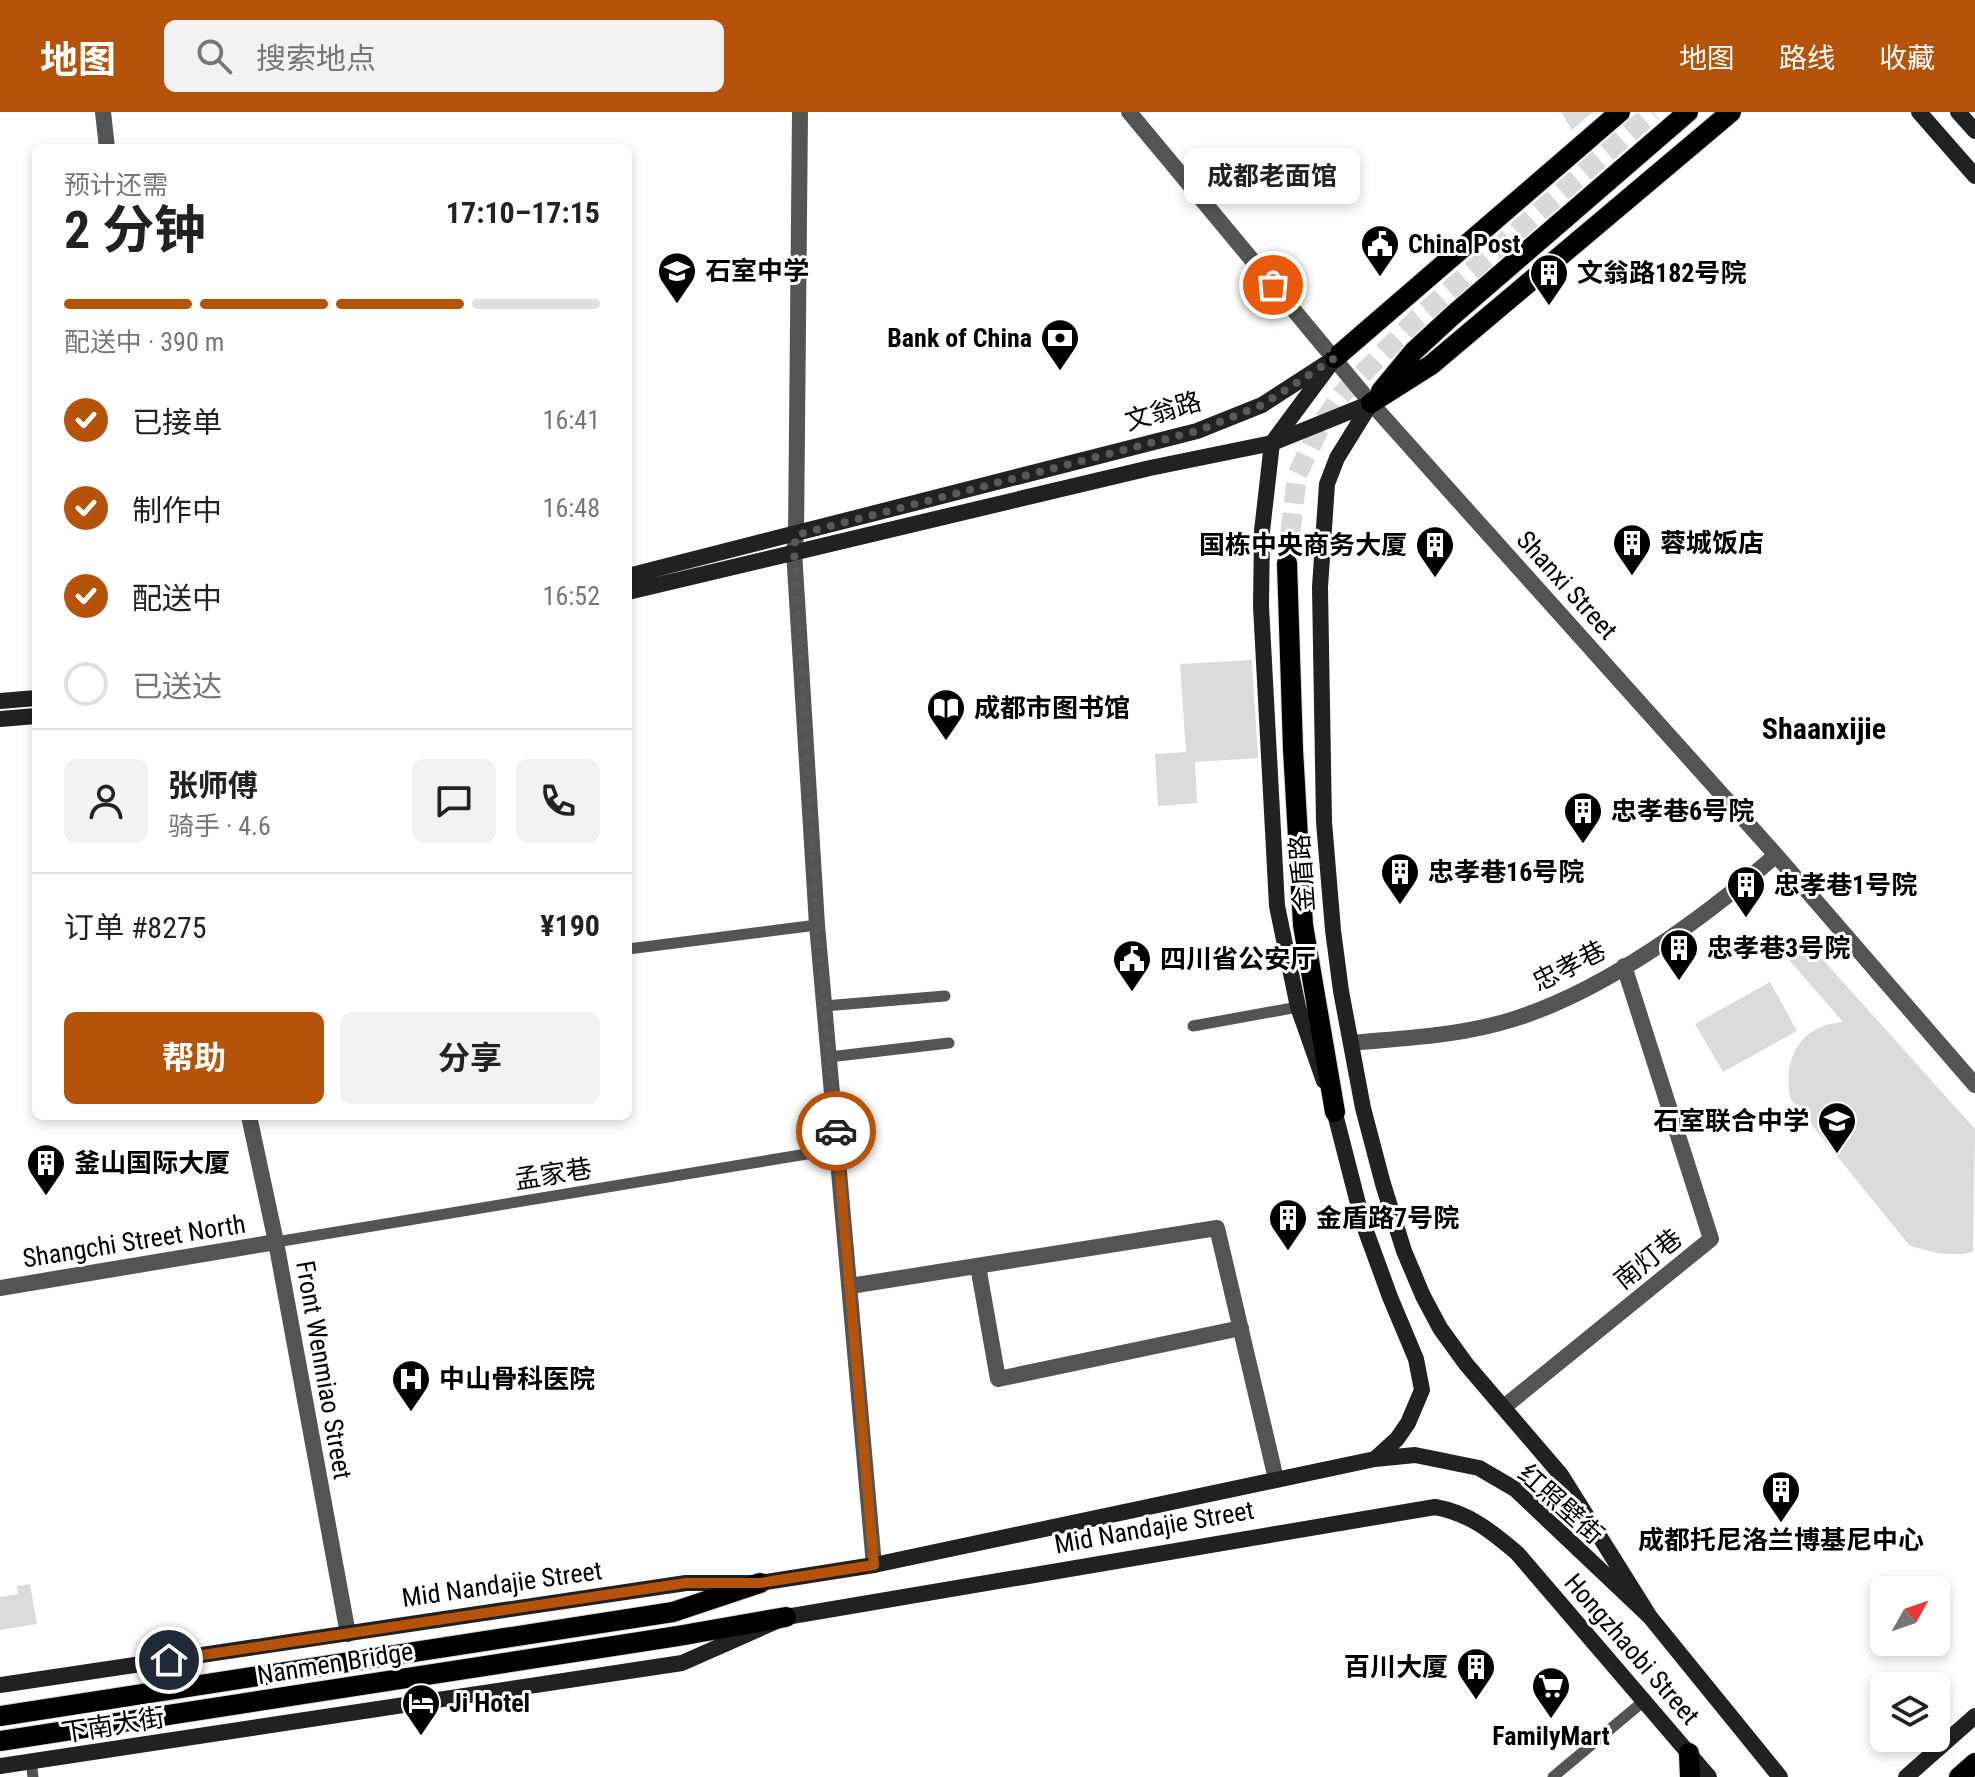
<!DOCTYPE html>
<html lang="zh">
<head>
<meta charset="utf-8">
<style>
  body { margin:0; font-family:"Roboto Condensed","Noto Sans SC",sans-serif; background:#f2f2f2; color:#222; height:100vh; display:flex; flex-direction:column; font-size:30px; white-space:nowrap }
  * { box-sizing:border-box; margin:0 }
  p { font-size:26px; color:#767676 }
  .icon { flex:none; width:44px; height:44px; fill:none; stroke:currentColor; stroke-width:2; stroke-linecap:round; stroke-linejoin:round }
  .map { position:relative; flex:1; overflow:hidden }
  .details { position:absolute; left:32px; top:32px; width:600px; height:976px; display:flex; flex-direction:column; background:#fff; border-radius:12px; box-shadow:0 4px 12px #0003 }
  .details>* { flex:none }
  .needle { width:52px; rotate:50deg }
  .fabs { position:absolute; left:1870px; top:1464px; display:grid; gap:16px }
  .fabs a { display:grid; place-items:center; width:80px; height:80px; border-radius:12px; background:#fff; box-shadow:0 4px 12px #0003; font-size:40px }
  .pin { position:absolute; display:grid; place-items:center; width:68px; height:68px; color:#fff; margin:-34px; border:4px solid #fff; border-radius:50%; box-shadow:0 2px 8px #0007 }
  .courier { position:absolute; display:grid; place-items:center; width:80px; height:80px; margin:-40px; border:6px solid #b45309; border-radius:50%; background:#fff; color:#222; box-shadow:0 2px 10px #0007 }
  .bubble { position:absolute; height:56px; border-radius:12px; background:#fff; box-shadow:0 4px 12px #0003; font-size:26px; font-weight:700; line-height:56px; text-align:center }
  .headline em { font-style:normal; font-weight:700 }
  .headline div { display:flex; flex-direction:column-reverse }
  .headline { display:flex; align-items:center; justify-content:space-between; height:136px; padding:0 32px }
  h1 { font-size:52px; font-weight:700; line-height:60px }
  .bar { display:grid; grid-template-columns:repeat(4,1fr); gap:12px 8px; align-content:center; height:96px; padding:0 32px }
  .bar i { height:10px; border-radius:6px; background:#e0e0e0 }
  .bar .current { background:#b45309 }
  .bar p { grid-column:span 4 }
  .line { display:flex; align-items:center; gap:20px; padding:0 32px; border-top:2px solid #e0e0e0 }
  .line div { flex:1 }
  .round { display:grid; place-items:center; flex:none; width:84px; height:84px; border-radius:12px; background:#f2f2f2 }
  ol { padding:0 32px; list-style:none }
  li { display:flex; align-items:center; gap:24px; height:88px }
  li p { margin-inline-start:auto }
  li .icon { padding:8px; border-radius:50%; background:#b45309; color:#fff; stroke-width:4 }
  li:last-child { color:#767676 }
  li i { width:44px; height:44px; border:4px solid #e0e0e0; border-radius:50% }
  .primary-button { display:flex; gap:16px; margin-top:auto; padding:16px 32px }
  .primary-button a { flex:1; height:92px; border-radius:12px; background:#b45309; color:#fff; font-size:32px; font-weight:700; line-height:92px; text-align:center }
  .primary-button a+a { background:#f2f2f2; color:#222 }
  header { display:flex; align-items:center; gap:48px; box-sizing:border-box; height:112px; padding:0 40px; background:#b45309; color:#fff }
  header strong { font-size:38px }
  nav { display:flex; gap:44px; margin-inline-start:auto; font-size:28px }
  .search { width:560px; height:72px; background:#f2f2f2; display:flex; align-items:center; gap:20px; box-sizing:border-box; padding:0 28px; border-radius:12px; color:#767676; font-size:30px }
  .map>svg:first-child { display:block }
  .green { fill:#dbdbdb }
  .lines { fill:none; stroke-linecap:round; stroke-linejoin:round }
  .primary-tunnel { stroke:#d9d9d9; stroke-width:20; stroke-dasharray:20 10; stroke-linecap:butt }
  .primary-casing { stroke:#dbdbdb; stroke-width:22 }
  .lane { stroke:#545454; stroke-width:11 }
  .street { stroke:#545454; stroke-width:16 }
  .secondary { stroke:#212121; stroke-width:16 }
  .primary { stroke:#000; stroke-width:20 }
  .done { stroke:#595959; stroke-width:8; stroke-dasharray:0 14.4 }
  .route { stroke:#b45309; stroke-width:10 }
  .labels { text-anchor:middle; stroke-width:6; stroke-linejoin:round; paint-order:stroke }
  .poi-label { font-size:26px; font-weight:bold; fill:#000; stroke:#fff; text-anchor:start }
  .street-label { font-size:26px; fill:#000; stroke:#fff }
  .quarter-label { font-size:30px; font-weight:bold; fill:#000; stroke:#fff }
</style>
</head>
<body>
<header>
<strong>地图</strong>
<div class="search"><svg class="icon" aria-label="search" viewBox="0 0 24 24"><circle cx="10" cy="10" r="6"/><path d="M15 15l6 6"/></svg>搜索地点</div>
<nav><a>地图</a><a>路线</a><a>收藏</a></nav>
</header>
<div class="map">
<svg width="1975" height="1665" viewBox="0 0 1975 1665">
  <rect width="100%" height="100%" fill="#fff"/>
  <path class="green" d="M1561,0H1593L1572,18Z
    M1252,548L1258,646L1195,650L1197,691L1158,694L1155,642L1186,640L1180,552Z
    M1808,831L1975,1017L1973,1140C1950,1145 1932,1141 1909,1133L1790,986C1783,946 1800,913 1843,910L1790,849Z
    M1770,870L1797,919L1723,960L1695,912Z
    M30,1472L37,1512L0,1518V1485L18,1482L17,1474Z"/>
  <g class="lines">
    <path class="primary-tunnel" d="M1287,451L1297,363L1321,313L1341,283L1418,206L1653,0"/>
    <g class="primary-casing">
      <path id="primary" d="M1335,246L1620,0
        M1381,279L1414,239L1452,204L1688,0
        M1371,291L1431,253L1731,0
        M1287,451L1293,637L1303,813L1335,1000
        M0,1604L673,1500L760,1471
        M0,1629L678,1524L786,1505
        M1689,1641L1690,1665
        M1959,1665L1975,1651"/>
    </g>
    <path class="lane" d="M628,837L817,813
      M824,894L945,884
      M1193,914L1298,895
      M829,945L949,931
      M276,1130L837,1037
      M31,1649L33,1665
      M1553,1665L1645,1588"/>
    <path class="street" d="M103,0L107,36
      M800,0L796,423L794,439L817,813L874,1453
      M1129,0L1371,291L1776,743L1975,973
      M1351,931C1405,926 1461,924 1514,907C1606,878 1704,806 1776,743
      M249,1004L276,1130L348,1522
      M978,1154L998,1267L1241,1216
      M850,1174L1217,1116L1276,1367
      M0,1176L276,1130
      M1504,1295L1711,1127L1624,854"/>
    <path class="secondary" d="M1919,0L1975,64
      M1958,0L1975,19
      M1371,291L1337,346L1327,372L1320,475L1324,710L1333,818L1341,879L1363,996L1383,1072L1404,1139L1423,1184L1440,1216L1466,1252L1561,1363L1650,1505L1780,1665
      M628,464L1197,319L1262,293L1327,251
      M628,480L1150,356L1272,331L1371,291
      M0,589L36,586
      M0,607L36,604
      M1324,969L1298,895L1277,794L1261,494L1262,419L1272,331L1335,246
      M1332,990L1363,1111L1390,1185L1416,1247L1422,1278L1408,1311L1397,1327L1375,1347
      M0,1573L686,1471H760L874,1453L1375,1347L1415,1343L1479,1356L1515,1377L1650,1505
      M0,1654L682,1551L786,1505L1435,1395C1469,1401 1491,1419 1517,1441L1709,1665
      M1906,1665L1975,1604"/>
    <use href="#primary" class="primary"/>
  </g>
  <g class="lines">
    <path class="done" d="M836,1019L817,813L794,439L796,423L1197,319L1262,293L1335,246L1273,173"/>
    <path class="route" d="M169,1548L686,1471H760L874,1453L836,1019"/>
  </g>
  <defs>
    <g id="civic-pin" transform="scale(2)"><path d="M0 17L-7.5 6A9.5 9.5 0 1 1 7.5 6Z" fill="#000" stroke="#fff"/><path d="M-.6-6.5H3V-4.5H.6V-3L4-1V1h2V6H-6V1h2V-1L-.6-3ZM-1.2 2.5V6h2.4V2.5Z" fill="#fff"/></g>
    <g id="school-pin" transform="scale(2)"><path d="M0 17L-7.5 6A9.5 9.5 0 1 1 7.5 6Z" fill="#000" stroke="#fff"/><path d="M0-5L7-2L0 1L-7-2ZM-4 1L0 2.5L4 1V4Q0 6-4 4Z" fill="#fff"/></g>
    <g id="building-pin" transform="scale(2)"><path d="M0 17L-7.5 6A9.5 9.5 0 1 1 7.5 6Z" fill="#000" stroke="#fff"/><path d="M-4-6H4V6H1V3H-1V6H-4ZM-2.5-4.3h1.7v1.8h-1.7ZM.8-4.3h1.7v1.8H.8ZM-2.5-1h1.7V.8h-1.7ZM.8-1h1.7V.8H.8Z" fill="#fff"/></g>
    <g id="bank-pin" transform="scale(2)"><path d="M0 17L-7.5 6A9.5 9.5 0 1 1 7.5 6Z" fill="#000" stroke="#fff"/><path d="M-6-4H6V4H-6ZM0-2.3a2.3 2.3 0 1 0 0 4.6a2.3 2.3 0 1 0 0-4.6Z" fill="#fff"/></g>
    <g id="library-pin" transform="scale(2)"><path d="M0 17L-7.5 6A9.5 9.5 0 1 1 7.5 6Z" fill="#000" stroke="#fff"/><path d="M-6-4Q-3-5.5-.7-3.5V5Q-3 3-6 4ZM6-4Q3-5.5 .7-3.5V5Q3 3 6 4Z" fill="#fff"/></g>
    <g id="hospital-pin" transform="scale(2)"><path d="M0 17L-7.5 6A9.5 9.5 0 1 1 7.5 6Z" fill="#000" stroke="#fff"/><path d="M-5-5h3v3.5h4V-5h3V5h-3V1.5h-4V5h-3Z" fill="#fff"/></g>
    <g id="supermarket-pin" transform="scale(2)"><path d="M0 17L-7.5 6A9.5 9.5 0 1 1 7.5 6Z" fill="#000" stroke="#fff"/><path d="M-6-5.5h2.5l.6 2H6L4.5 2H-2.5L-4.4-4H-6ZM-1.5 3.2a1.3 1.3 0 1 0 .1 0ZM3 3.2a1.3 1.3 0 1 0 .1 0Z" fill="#fff"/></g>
    <g id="hotel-pin" transform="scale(2)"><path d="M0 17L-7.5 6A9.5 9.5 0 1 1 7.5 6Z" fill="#000" stroke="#fff"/><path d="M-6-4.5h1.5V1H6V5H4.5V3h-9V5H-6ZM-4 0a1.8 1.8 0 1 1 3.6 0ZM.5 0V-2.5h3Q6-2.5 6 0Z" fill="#fff"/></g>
  </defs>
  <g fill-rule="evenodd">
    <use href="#civic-pin" x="1380" y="132"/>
    <use href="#school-pin" x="677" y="159"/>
    <use href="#building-pin" x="1549" y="161"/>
    <use href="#bank-pin" x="1060" y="226"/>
    <use href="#building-pin" x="1632" y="431"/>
    <use href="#building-pin" x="1435" y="433"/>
    <use href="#library-pin" x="946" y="596"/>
    <use href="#building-pin" x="1583" y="699"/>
    <use href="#building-pin" x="1400" y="760"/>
    <use href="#building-pin" x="1746" y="773"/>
    <use href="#building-pin" x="1679" y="836"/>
    <use href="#civic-pin" x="1132" y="847"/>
    <use href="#school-pin" x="1837" y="1009"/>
    <use href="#building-pin" x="46" y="1051"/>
    <use href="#building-pin" x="1288" y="1106"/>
    <use href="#hospital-pin" x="411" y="1267"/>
    <use href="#building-pin" x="1781" y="1378"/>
    <use href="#building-pin" x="1476" y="1555"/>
    <use href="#supermarket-pin" x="1551" y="1574"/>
    <use href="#hotel-pin" x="421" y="1591"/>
  </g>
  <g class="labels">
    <g class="poi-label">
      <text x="1408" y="141">China Post</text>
      <text x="705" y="168">石室中学</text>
      <text x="1577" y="170">文翁路182号院</text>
      <text x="1032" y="235" text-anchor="end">Bank of China</text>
      <text x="1660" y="440">蓉城饭店</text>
      <text x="1407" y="442" text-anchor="end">国栋中央商务大厦</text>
      <text x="974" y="605">成都市图书馆</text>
      <text x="1611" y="708">忠孝巷6号院</text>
      <text x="1428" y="769">忠孝巷16号院</text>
      <text x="1774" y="782">忠孝巷1号院</text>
      <text x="1707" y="845">忠孝巷3号院</text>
      <text x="1160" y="856">四川省公安厅</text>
      <text x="1809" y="1018" text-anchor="end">石室联合中学</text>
      <text x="74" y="1060">釜山国际大厦</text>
      <text x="1316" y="1115">金盾路7号院</text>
      <text x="439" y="1276">中山骨科医院</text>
      <text x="1781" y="1437" text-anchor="middle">成都托尼洛兰博基尼中心</text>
      <text x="1448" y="1564" text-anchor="end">百川大厦</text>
      <text x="449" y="1600">Ji Hotel</text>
      <text x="1551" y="1633" text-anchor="middle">FamilyMart</text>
    </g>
    <g class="street-label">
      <text transform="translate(1163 299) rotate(-16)" y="9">文翁路</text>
      <text transform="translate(1567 473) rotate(48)" y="9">Shanxi Street</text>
      <text transform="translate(1302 761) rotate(-94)" y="9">金盾路</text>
      <text transform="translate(1569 854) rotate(-27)" y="9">忠孝巷</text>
      <text transform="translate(553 1062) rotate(-9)" y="9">孟家巷</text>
      <text transform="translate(134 1129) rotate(-9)" y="9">Shangchi Street North</text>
      <text transform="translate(1648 1147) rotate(-39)" y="9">南灯巷</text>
      <text transform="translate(324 1258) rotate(80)" y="9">Front Wenmiao Street</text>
      <text transform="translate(1561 1392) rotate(42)" y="9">红照壁街</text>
      <text transform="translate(1154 1415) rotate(-10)" y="9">Mid Nandajie Street</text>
      <text transform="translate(502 1472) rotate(-8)" y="9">Mid Nandajie Street</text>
      <text transform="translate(1632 1537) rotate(49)" y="9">Hongzhaobi Street</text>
      <text transform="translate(335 1551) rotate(-9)" y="9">Nanmen Bridge</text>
      <text transform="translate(113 1613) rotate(-9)" y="9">下南大街</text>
    </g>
    <g class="quarter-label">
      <text x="1824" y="627">Shaanxijie</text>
    </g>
  </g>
</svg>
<div class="fabs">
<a><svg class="needle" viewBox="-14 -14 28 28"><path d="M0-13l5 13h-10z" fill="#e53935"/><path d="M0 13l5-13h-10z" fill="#767676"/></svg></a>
<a><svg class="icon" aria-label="layers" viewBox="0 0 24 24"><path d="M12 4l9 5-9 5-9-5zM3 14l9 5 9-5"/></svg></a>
</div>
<div class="pin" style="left:1273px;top:173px;background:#ea580c"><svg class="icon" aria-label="bag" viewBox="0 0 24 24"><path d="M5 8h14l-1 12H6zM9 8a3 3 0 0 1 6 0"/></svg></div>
<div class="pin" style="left:169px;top:1548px;background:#1f2937"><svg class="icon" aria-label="home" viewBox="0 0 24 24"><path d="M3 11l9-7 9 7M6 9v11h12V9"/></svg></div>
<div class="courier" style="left:836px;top:1019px"><svg class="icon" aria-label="car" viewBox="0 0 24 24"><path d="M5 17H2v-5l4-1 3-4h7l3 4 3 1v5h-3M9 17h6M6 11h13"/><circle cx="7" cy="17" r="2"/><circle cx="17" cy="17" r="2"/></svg></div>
<div class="bubble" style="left:1184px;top:36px;width:176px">成都老面馆</div>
<section class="details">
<div class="headline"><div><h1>2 分钟</h1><p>预计还需</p></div><em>17:10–17:15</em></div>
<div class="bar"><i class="current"></i><i class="current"></i><i class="current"></i><i></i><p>配送中 · 390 m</p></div>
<ol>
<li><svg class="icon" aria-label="check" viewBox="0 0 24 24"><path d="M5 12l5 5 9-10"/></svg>已接单<p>16:41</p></li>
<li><svg class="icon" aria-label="check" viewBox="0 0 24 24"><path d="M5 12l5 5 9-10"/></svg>制作中<p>16:48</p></li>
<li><svg class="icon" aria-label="check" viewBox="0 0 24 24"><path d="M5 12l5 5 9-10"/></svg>配送中<p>16:52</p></li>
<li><i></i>已送达</li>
</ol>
<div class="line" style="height:144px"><a class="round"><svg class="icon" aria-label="person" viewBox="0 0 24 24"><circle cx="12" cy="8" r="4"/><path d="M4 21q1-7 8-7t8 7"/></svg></a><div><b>张师傅</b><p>骑手 · 4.6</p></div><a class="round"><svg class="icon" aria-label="chat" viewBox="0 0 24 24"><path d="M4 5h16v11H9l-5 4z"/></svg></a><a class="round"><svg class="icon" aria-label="phone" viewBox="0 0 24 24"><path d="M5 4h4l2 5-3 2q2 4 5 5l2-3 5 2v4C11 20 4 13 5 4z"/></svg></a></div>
<div class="line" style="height:104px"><div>订单 #8275</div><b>¥190</b></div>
<div class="primary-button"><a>帮助</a><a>分享</a></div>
</section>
</div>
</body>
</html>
